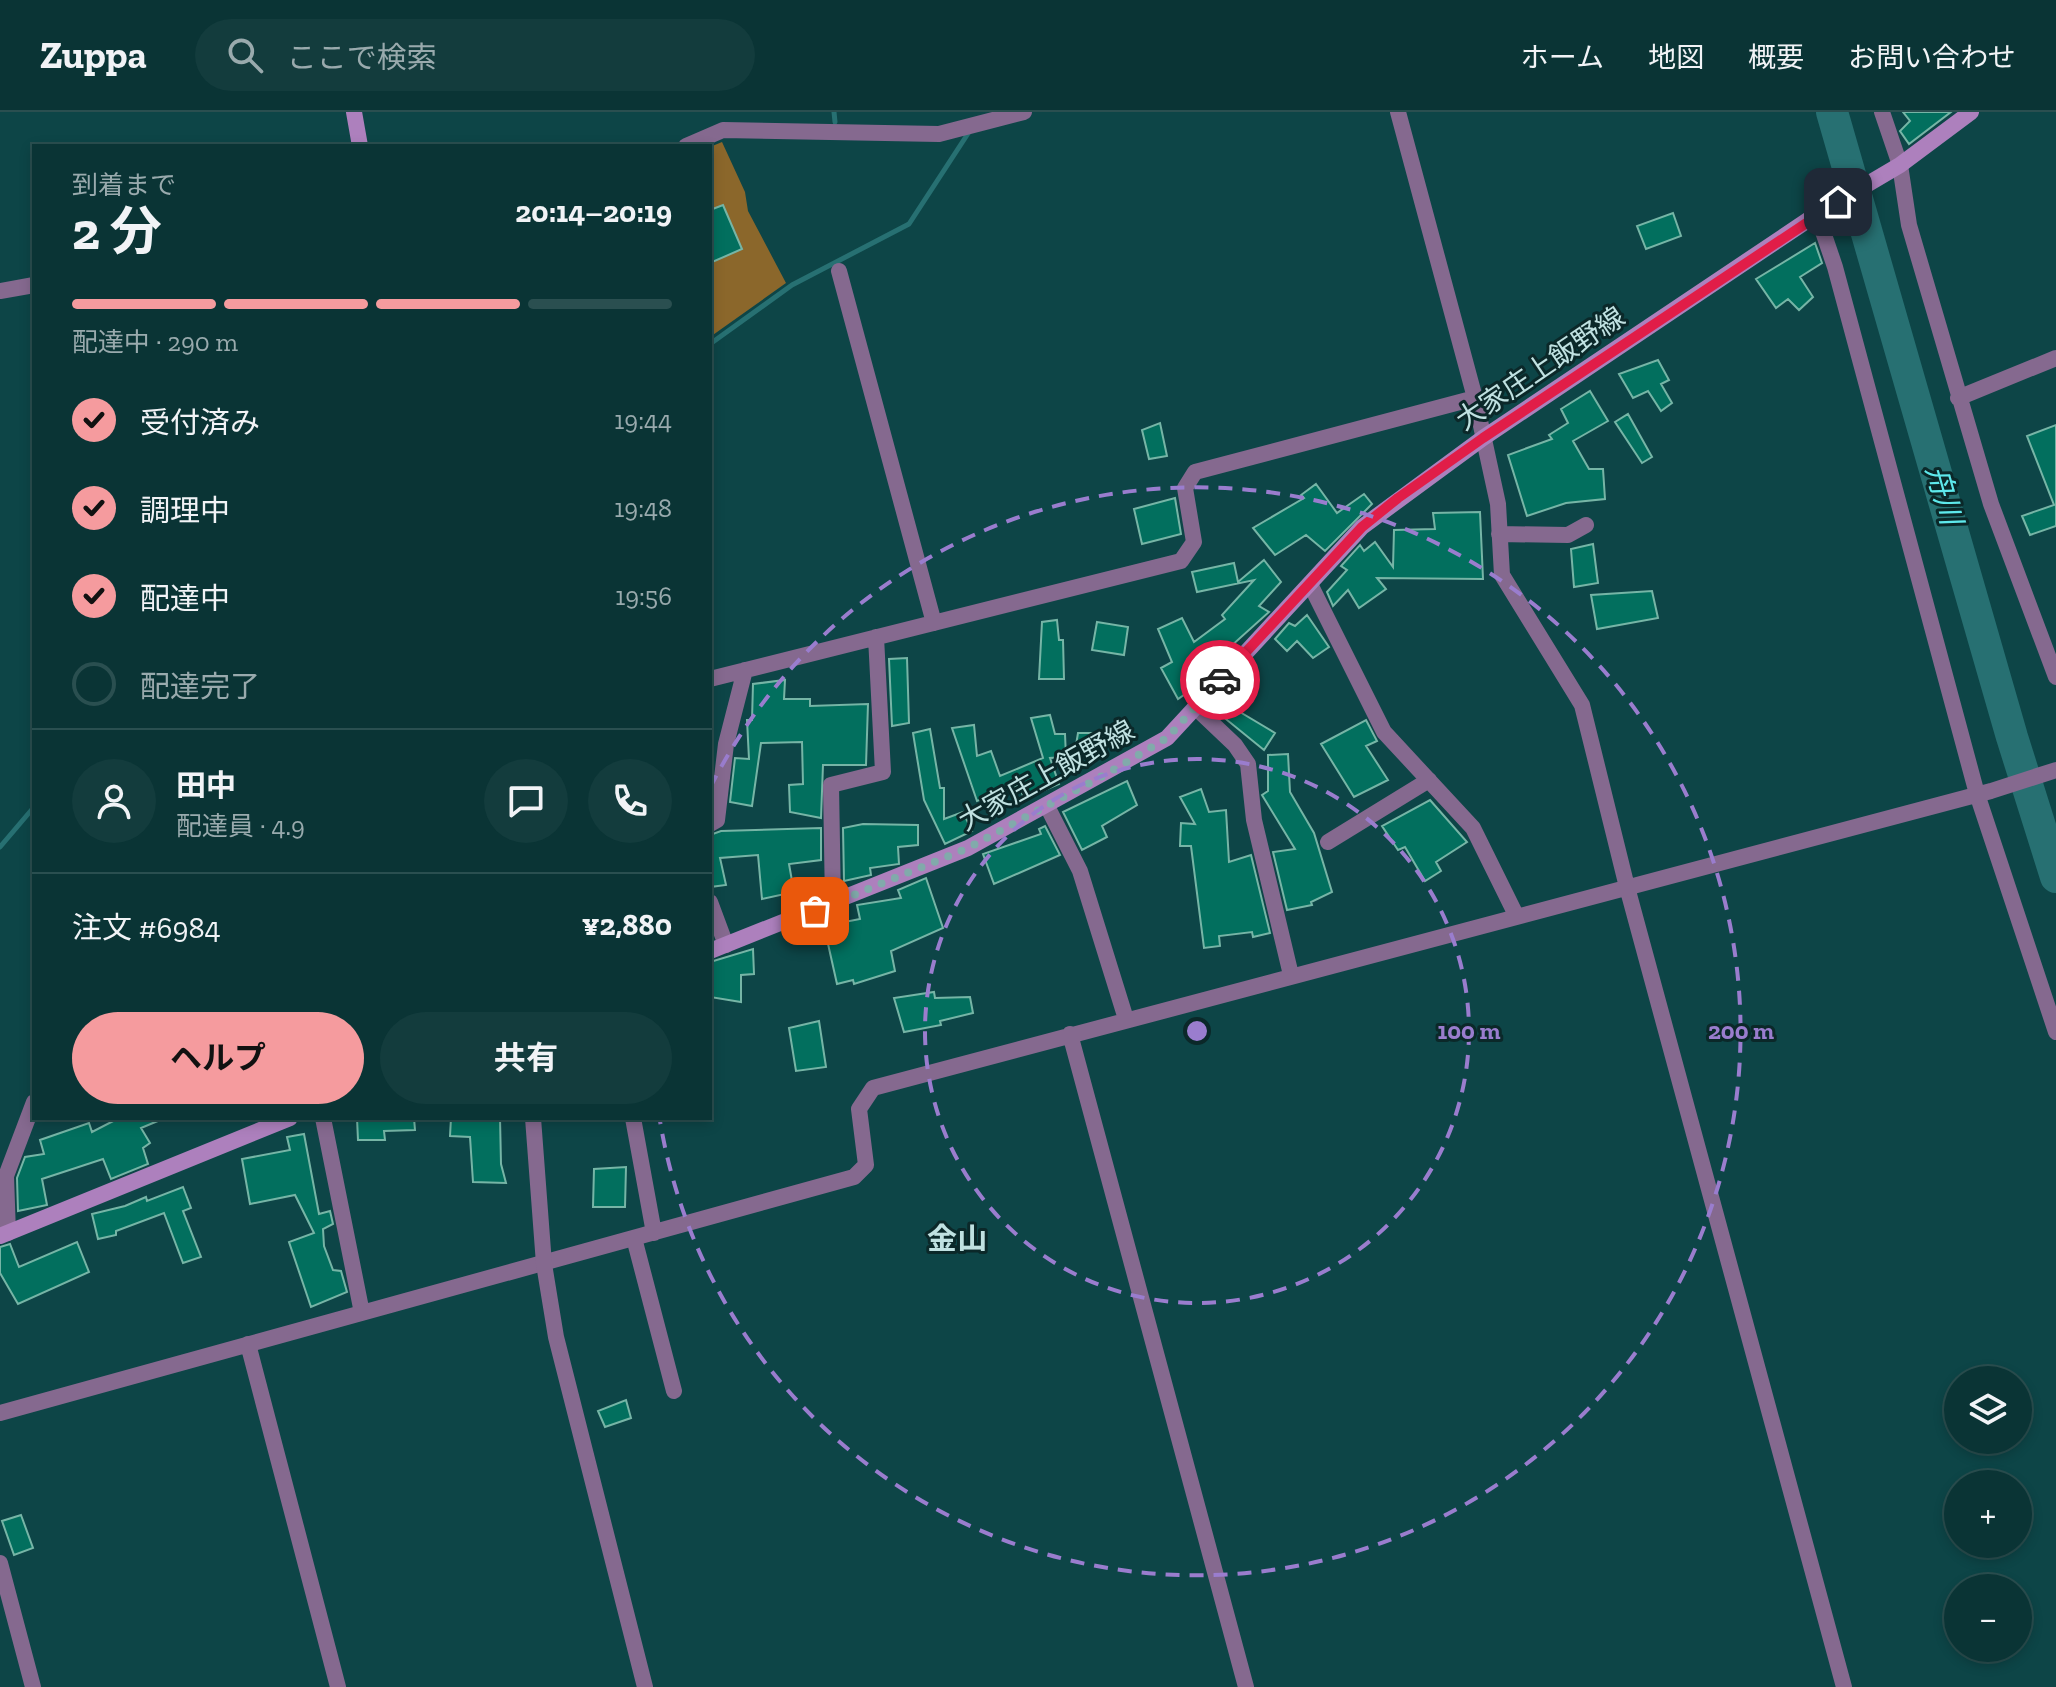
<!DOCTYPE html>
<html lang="ja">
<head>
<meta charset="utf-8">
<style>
  body { margin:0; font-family:"Zilla Slab","Noto Sans JP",serif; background:#133c3d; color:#f1f3f6; height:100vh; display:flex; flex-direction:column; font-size:30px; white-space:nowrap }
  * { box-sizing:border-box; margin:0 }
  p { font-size:26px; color:#99aaad }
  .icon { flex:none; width:44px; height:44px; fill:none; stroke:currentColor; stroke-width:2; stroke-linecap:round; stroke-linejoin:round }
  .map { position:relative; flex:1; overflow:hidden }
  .side { position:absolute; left:32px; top:32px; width:680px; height:976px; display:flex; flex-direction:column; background:#0a3435; border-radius:0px; box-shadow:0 4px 12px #0003,0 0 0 2px #2a4f50 }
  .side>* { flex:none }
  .fabs { position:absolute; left:1944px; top:1254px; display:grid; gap:16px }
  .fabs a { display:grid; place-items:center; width:88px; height:88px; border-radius:50%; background:#0a3435; box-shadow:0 4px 12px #0003,0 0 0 2px #2a4f50; font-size:40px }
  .pin { position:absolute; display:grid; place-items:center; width:68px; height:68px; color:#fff; margin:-34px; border-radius:16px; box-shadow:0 4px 12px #0006 }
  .courier { position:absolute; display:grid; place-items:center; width:80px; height:80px; margin:-40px; border:6px solid #e11d48; border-radius:50%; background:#fff; color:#222; box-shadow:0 2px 10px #0007 }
  .overview em { font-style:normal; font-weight:700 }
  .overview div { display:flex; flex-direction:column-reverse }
  .overview { display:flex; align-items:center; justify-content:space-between; height:136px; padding:0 40px }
  h1 { font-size:52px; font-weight:700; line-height:60px }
  .bar { display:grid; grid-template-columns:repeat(4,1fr); gap:12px 8px; align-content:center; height:96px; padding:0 40px }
  .bar i { height:10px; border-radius:6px; background:#2a4f50 }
  .bar .selected { background:#f59b9e }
  .bar p { grid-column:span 4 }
  .line { display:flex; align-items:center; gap:20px; padding:0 40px; border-top:2px solid #2a4f50 }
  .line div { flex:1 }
  .round { display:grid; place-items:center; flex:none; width:84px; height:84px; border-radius:42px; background:#133c3d }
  ol { padding:0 40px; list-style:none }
  li { display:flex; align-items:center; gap:24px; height:88px }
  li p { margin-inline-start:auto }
  li .icon { padding:8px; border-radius:50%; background:#f59b9e; color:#111; stroke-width:4 }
  li:last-child { color:#99aaad }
  li i { width:44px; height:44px; border:4px solid #2a4f50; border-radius:50% }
  .primary-button { display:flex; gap:16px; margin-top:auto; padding:16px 40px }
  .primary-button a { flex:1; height:92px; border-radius:48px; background:#f59b9e; color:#111; font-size:32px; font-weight:700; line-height:92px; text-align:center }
  .primary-button a+a { background:#133c3d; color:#f1f3f6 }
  header { display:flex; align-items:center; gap:48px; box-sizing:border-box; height:112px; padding:0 40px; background:#0a3435; border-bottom:2px solid #2a4f50 }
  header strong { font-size:38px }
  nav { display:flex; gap:44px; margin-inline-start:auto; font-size:28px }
  .search { width:560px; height:72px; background:#133c3d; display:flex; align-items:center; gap:20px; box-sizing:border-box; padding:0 28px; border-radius:44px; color:#99aaad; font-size:30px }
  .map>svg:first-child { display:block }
  .forest { fill:#8b672b }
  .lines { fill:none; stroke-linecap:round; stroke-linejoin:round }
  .stream { stroke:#277072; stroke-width:5 }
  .river { stroke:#277072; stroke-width:32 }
  .building { fill:#026f5e; stroke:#76b5a6; stroke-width:2 }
  .minor { stroke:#85698f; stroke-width:16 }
  .tertiary { stroke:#85698f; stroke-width:16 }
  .secondary { stroke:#ad80bd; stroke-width:16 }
  .done { stroke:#81aaab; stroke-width:8; stroke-dasharray:0 14.4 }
  .route { stroke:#e11d48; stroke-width:10 }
  .ring { fill:none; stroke:#9a7dce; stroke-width:4; stroke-dasharray:14 10 }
  .labels { text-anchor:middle; stroke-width:6; stroke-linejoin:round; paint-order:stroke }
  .street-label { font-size:28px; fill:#c0e1e1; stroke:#0b2829 }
  .water-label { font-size:30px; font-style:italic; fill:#5ee9ec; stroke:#0b2829 }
  .neighbourhood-label { font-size:30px; font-weight:bold; fill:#c0e1e1; stroke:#0b2829 }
  .centre { fill:#9a7dce; stroke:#0b2829; stroke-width:4 }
  .ring-label { font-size:24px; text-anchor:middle; font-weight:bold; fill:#9a7dce; stroke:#0b2829; stroke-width:6; stroke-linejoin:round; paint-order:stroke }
</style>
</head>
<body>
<header>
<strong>Zuppa</strong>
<div class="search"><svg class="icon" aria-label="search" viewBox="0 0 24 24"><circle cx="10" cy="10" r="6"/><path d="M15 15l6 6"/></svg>ここで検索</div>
<nav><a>ホーム</a><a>地図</a><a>概要</a><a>お問い合わせ</a></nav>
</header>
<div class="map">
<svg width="2056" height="1575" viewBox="0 0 2056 1575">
  <rect width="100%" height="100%" fill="#0d4547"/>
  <path class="forest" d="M722,30L745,80L748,99L786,171L710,225V35Z"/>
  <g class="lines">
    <path class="stream" d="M834,0L835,10
      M710,232L792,173L909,112L969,20
      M0,735L34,695"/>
    <path class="river" d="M1832,0L2012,625L2056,765"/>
  </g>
  <path class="building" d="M1903,0H1951L1909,32L1900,19L1910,9Z
    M723,93L742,137L710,151V98Z
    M1673,101L1681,124L1646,137L1637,114Z
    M1815,131L1822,151L1800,165L1813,185L1799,198L1788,187L1776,196L1756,167Z
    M1658,248L1669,268L1661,272L1672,291L1661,299L1648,279L1633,286L1619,262Z
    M1590,279L1608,309L1573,329L1589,357H1603L1605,387L1566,391L1527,404L1508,343L1552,327L1549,323L1568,311L1561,297Z
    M1628,302L1652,345L1642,351L1615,310Z
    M1160,311L1167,344L1149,347L1142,318Z
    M2056,313V414L2030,423L2022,404L2054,393L2027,324Z
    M1316,372L1337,401L1364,382L1372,392L1325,439L1306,423L1275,443L1253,416L1304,386L1301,383Z
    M1175,386L1181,422L1142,432L1134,397Z
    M1480,400L1483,467L1377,466L1386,477L1359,496L1348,478L1333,494L1327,480L1347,458L1341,454L1360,433L1364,439L1375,430L1393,455L1394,418L1435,417L1433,401Z
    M1593,432L1598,471L1574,475L1571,437Z
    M1264,448L1281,470L1259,494L1269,500L1210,553L1213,560L1204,569L1178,587L1161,556L1172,550L1158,517L1182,506L1194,530L1225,507L1222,503L1254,468L1197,480L1192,460L1234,451L1238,470Z
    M1652,479L1658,506L1597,517L1591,483Z
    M1307,503L1329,535L1313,546L1297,529L1287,539L1275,527L1289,511L1295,514Z
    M1057,508L1059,528H1063L1064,567H1039L1042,510Z
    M1097,510L1128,515L1124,543L1092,538Z
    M907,546L909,611L892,614L889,547Z
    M785,568L784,587H810V594L868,592L866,653H823L821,706L790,700L789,673L803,672L802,630L761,631L752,694L730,690L735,646L749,647L747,608H752L753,572Z
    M1236,575L1251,586L1240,600L1275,621L1264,638L1211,595L1218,587L1224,590Z
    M1050,603L1055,622H1065L1066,645L1050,646L1059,672L1024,687L1019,673L977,689L952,616L974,613L977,644L991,639L1000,664L1043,646L1031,606Z
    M1366,608L1377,629L1366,634L1388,668L1354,685L1321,632Z
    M930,617L940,676H944V707L963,700L972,719L945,732L924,688L913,621Z
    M1078,621H1102L1103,644L1074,645Z
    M1288,642L1290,680L1314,721L1332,780L1311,790L1312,793L1287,798L1273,740L1295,737L1262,683L1268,679V643Z
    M1127,669L1137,693L1102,714L1107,725L1082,738L1063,700Z
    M1201,677L1209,700L1226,698L1229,750L1251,743L1270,821L1253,825L1252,820L1219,824L1220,834L1204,836L1191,734H1180L1181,711L1195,712L1180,685Z
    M1430,688L1467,730L1436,750L1441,759L1425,769L1405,735L1398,738L1382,714Z
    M863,712L918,713V733L898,735L899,752L870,756L871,763L844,769L843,716Z
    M1045,714L1060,743L994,772L983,742L1041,722L1039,717Z
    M821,716V748L789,752L794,780L762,787L758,743L720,746L726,773L710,775V723L721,719Z
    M926,766L943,816L891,839L895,859L854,872L853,868L837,872L824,814L860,807L857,793L901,786L898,778Z
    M753,837L754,862L741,863V890L710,885V850Z
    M934,880L935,886L970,885L973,901L940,909L941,913L904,920L894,886Z
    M819,909L826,955L796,959L789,916Z
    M119,1006H165L141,1016L150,1031L143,1036L148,1052L111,1067L103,1047L42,1067L47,1093L18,1099L17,1066L25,1045L44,1042L40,1028L89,1011L92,1020Z
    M357,1006H414L415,1018L384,1019L385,1028H358Z
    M451,1006H500L501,1052L506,1071L473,1070L470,1025L450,1024Z
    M304,1022L319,1102L330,1099L333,1112L323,1117L324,1134L333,1158L341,1159L347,1180L311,1195L289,1130L314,1121L295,1083L250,1092L242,1047L290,1038L287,1025Z
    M626,1055L625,1095H593L594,1057Z
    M183,1075L191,1096L183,1099L201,1145L183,1151L164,1101L116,1119V1123L98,1127L92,1102L125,1094L146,1085L147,1089Z
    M77,1130L89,1160L18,1192L0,1161V1135L10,1132L19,1155Z
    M626,1288L631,1306L605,1315L598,1299Z
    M21,1403L33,1436L14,1443L2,1409Z"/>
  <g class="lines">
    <path class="minor" d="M1398,0L1475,286L1498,392L1502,463L1582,593L1627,775L1844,1575
      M1882,0L1900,53L1909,113L1991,392L2056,565
      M686,34L723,18L939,22L1024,0
      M1817,102L1835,155L1977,682L2056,920
      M839,159L934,511
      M0,179L34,173
      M1958,286L2056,246
      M1499,422L1568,423L1586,413
      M1310,472L1384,620L1473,716L1516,803
      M710,567L1181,449L1194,430L1185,376L1195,360L1475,286
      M1195,595L1235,633L1248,652L1254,708L1291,863
      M1047,694L1080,759L1126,907
      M710,712L717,708L726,632L745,558
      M1328,730L1429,668
      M710,790L726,833
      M833,792L831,673L883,660L876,525
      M1070,922L1246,1575
      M323,1006L362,1201
      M633,1006L654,1121
      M8,1121L6,1064L34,990
      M634,1126L674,1279
      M248,1232L338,1575
      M0,1301L854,1065L866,1053L859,997L873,976L1991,679L2056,658
      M0,1451L33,1575"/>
    <path class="tertiary" d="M533,1006L544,1152L556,1225L645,1575"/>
    <path class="secondary" d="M354,0L360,34
      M710,839L968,736L1167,626L1362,415L1483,326L1817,102L1900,53L1971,0
      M0,1124L290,1006"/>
  </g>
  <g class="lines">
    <path class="done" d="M815,799L968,736L1110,660L1167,626L1220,568"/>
    <path class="route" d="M1220,568L1362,415L1398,386L1483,326L1838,90"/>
  </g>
  <g class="ring">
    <circle cx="1197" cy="919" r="272"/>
    <path d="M710 676A544 544 0 1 1 660 1009"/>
  </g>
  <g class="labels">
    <g class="street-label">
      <text transform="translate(1540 256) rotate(-34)" y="10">大家庄上飯野線</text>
      <text transform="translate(1046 663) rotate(-29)" y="10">大家庄上飯野線</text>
    </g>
    <g class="water-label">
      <text transform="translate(1944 383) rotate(74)" y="10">舟川</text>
    </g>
    <g class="neighbourhood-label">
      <text x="957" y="1137">金山</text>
    </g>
  </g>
  <circle cx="1197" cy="919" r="12" class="centre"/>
  <g class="ring-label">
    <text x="1469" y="927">100 m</text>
    <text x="1741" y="927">200 m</text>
  </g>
</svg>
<div class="fabs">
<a><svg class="icon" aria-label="layers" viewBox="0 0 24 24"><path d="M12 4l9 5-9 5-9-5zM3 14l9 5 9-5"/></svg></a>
<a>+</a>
<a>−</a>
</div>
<div class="pin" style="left:815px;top:799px;background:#ea580c"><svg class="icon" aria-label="bag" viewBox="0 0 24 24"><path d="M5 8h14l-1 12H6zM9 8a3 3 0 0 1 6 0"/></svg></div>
<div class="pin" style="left:1838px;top:90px;background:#1f2937"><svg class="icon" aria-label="home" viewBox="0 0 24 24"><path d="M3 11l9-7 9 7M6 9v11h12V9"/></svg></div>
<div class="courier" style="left:1220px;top:568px"><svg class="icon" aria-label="car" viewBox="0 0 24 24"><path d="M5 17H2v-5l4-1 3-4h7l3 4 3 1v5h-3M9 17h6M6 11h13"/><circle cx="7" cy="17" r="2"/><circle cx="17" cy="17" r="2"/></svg></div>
<section class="side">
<div class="overview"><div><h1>2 分</h1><p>到着まで</p></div><em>20:14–20:19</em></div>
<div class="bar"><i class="selected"></i><i class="selected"></i><i class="selected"></i><i></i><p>配達中 · 290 m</p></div>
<ol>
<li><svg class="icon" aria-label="check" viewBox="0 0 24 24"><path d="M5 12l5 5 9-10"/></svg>受付済み<p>19:44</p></li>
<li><svg class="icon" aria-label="check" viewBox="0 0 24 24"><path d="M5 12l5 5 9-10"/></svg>調理中<p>19:48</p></li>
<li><svg class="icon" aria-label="check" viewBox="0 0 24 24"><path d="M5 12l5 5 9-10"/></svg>配達中<p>19:56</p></li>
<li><i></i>配達完了</li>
</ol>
<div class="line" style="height:144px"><a class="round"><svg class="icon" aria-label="person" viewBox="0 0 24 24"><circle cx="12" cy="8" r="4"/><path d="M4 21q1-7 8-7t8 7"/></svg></a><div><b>田中</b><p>配達員 · 4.9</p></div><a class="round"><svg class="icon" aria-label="chat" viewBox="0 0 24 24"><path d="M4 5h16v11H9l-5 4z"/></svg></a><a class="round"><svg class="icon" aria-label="phone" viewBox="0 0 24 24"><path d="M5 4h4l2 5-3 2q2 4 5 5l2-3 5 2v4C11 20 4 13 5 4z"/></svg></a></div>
<div class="line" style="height:104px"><div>注文 #6984</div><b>¥2,880</b></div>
<div class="primary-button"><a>ヘルプ</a><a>共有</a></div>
</section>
</div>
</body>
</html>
